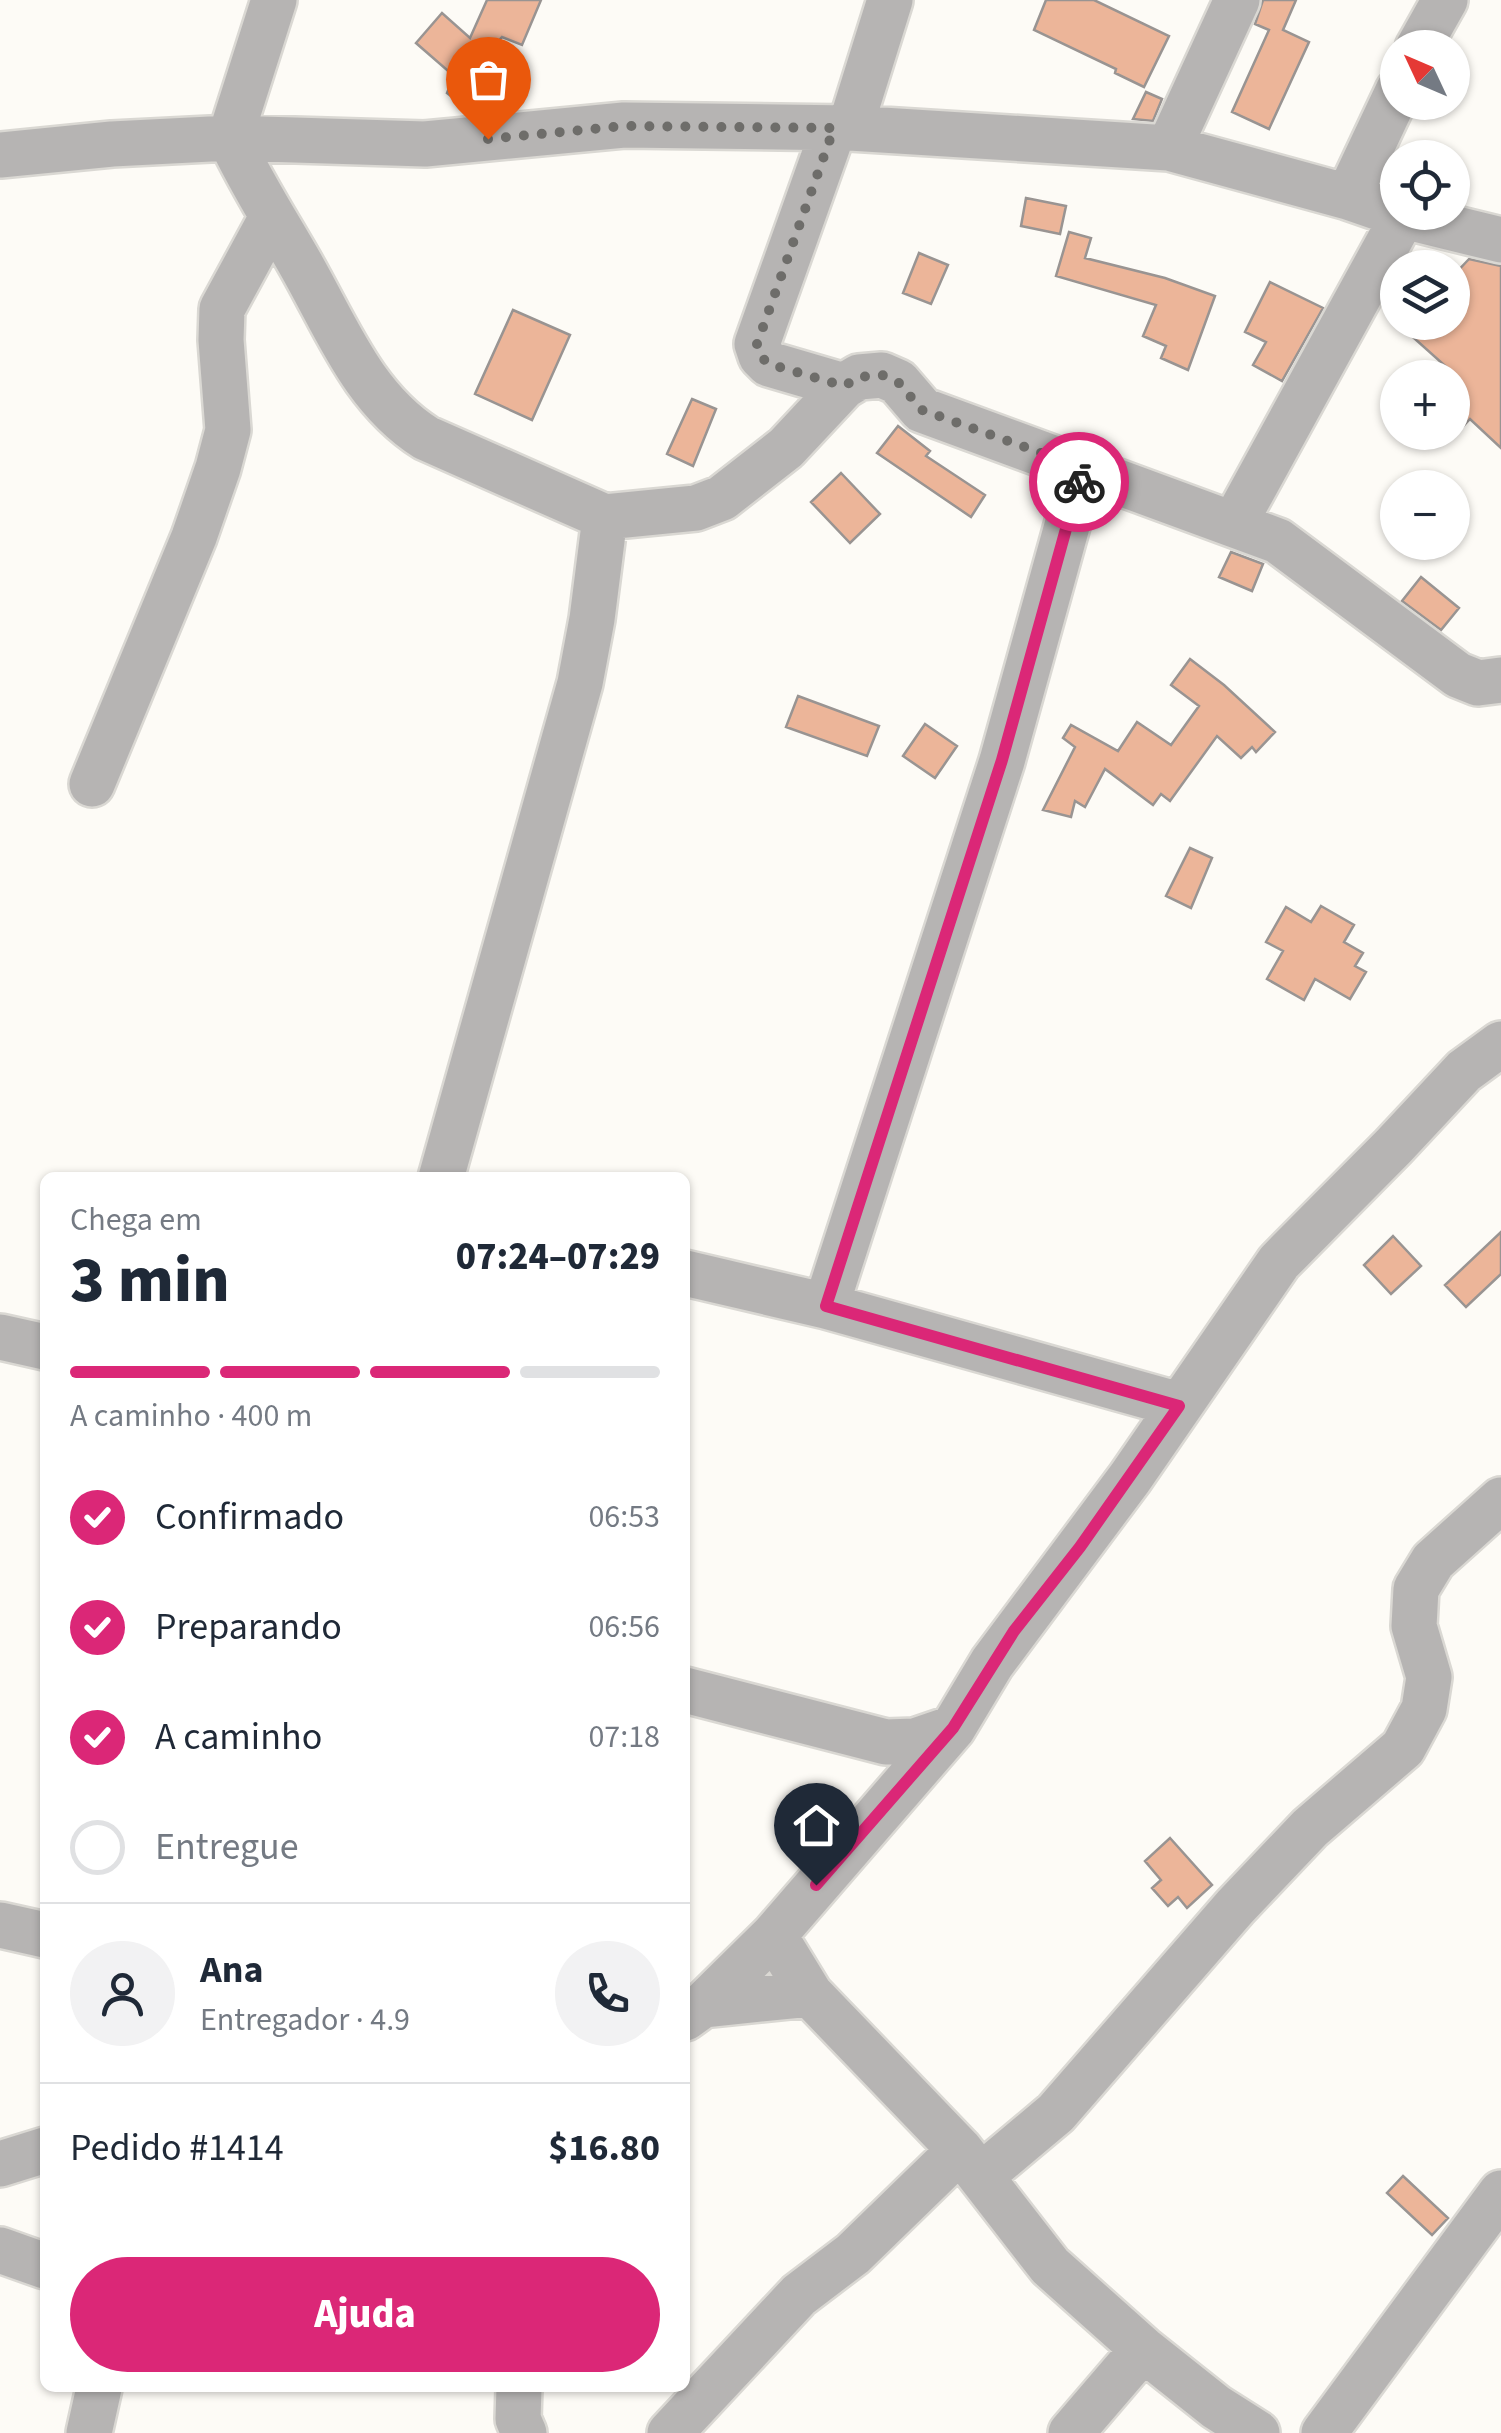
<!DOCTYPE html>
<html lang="pt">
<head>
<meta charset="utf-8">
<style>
  body { margin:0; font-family:"Source Sans 3",sans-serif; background:#f2f2f3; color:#1f2937; height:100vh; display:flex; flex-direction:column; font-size:38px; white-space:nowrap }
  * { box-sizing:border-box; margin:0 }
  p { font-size:32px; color:#747a83 }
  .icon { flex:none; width:55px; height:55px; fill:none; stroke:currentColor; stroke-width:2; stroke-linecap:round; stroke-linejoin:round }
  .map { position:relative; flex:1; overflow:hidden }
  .drawer { position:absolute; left:40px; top:1172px; width:650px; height:1220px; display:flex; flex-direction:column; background:#fff; border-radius:15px; box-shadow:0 2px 8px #0004 }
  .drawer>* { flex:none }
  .needle { width:65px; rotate:314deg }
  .controls { position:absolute; left:1380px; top:30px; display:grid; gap:20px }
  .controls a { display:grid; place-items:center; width:90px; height:90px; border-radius:50%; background:#fff; box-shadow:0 2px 8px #0004; font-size:50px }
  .pin { position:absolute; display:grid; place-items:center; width:85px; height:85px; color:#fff; margin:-102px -42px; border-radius:50% 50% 50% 0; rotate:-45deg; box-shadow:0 0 10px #0007 }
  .pin .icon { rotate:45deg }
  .courier { position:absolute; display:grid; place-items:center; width:100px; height:100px; margin:-50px; border:8px solid #db2777; border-radius:50%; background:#fff; color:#222; box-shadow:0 2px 12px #0007 }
  .head em { font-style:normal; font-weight:800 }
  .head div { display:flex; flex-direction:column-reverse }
  .head { display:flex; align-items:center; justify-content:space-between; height:170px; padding:0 30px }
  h1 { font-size:65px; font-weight:800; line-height:75px }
  .bar { display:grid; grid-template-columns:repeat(4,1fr); gap:15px 10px; align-content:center; height:120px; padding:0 30px }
  .bar i { height:12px; border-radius:8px; background:#e0e1e3 }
  .bar .current { background:#db2777 }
  .bar p { grid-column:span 4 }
  .line { display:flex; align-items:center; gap:25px; padding:0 30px; border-top:2px solid #e0e1e3 }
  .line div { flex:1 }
  .round { display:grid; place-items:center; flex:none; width:105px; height:105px; border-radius:52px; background:#f2f2f3 }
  ol { padding:0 30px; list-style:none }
  li { display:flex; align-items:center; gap:30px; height:110px }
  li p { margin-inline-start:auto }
  li .icon { padding:10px; border-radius:50%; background:#db2777; color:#fff; stroke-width:4 }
  li:last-child { color:#747a83 }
  li i { width:55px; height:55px; border:5px solid #e0e1e3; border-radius:50% }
  .action { display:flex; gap:20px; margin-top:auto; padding:20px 30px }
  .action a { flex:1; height:115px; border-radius:60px; background:#db2777; color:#fff; font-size:40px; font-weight:800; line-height:115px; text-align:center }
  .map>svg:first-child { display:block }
  .building { fill:#ecb599; stroke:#999492; stroke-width:2.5 }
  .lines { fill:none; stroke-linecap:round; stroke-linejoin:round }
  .minor-casing { stroke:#dad8d3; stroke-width:50 }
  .minor { stroke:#b6b4b3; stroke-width:45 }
  .done { stroke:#6e6d6a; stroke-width:10; stroke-dasharray:0 18 }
  .route { stroke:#db2777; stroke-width:12 }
</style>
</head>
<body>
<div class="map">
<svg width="1501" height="2433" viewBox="0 0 1501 2433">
  <rect width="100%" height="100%" fill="#fdfbf6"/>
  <path class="building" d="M487,0H541L522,45L502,37L451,96L447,93L454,76L416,43L442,13L470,38Z
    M1046,0H1094L1169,36L1144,87L1115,73L1116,69L1034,30Z
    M1263,0H1296L1283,30L1309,42L1269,129L1232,112L1269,30L1255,24Z
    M1146,92L1162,99L1153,121L1133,119Z
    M1026,198L1066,206L1060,234L1021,226Z
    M1069,232L1091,238L1085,258L1165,278L1215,296L1188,370L1161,358L1166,346L1143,336L1156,305L1056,276Z
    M919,253L948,265L931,304L903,293Z
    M1469,259L1501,266V448L1470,419L1452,438V372L1396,322H1452V277Z
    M1270,282L1323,308L1282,381L1253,365L1266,342L1245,332Z
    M513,310L570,335L532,420L475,394Z
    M692,399L716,409L693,466L667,454Z
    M898,426L930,451L926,456L985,495L971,517L877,453Z
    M841,473L880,514L850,543L811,502Z
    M1231,552L1263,564L1252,591L1219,577Z
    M1421,577L1459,608L1441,630L1402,601Z
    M1190,659L1224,685L1275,732L1256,752L1252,747L1241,758L1217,736L1170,801L1161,794L1153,805L1105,769L1085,807L1075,801L1071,817L1043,810L1075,747L1063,738L1071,725L1118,751L1137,722L1171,745L1199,706L1171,685Z
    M798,696L879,726L867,756L786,727Z
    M925,724L957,746L935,778L903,756Z
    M1190,848L1212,858L1191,908L1166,896Z
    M1321,906L1354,925L1344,942L1363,953L1355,966L1366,972L1350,999L1315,979L1304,1000L1267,979L1283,951L1266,942L1286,907L1311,922Z
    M1501,1232V1274L1466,1307L1445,1285Z
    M1393,1236L1421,1266L1391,1294L1364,1265Z
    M1170,1838L1212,1885L1187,1908L1178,1897L1168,1906L1152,1888L1161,1880L1145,1861Z
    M1403,2176L1448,2218L1432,2235L1387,2193Z"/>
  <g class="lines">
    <g class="minor-casing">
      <path id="minor" d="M274,0L230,138C251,183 277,223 301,265C337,328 363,398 426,438L605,517L592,619L580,683L441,1178
        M1418,48L1445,0
        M834,128L757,344L761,356L769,364L844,386
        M850,128L890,0
        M1169,148L1237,0
        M0,155L112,144L230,138L425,144L624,125L850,128L1169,148L1348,197L1403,216L1501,240
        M1348,197L1398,91
        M1083,468L1002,761L826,1306L1179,1405
        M605,517L696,508L722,498L786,448L844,386L859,377L882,375L898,382L922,410L1278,541L1458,675L1478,683L1501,680
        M1234,524L1403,216
        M92,784L194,537L218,468L228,430L221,340L222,309L272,217
        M685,1273L826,1306
        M0,1337L45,1347
        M685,1690L886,1742L915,1741L953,1728
        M0,1925L45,1935
        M703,2005L810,1994
        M685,2018L703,2005L774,1935
        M0,2164L45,2150
        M981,2176L1056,2113L1235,1907L1310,1828L1403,1748L1424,1709L1429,1677L1414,1626L1416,1589L1433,1561L1501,1500
        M0,2250L45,2266
        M519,2388L518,2419L524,2433
        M89,2433L99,2388
        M670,2433L799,2295L853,2254L960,2150
        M1071,2433L1143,2349
        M1257,2433L1216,2407L1143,2349L1050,2266L960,2150L810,1994L774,1935L953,1728L992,1663L1130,1478L1279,1262L1393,1147L1464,1071L1501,1044
        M1324,2433L1501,2193"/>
    </g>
    <use href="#minor" class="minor"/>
  </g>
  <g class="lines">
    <path class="done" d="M488,139L624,126L834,128L757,344L760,356L769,364L844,386L859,377L882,375L898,382L922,410L1083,468L1079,482"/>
    <path class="route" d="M816,1885L953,1728L1014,1631L1080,1547L1179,1406L826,1306L1002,760L1079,482"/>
  </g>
</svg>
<div class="controls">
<a><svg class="needle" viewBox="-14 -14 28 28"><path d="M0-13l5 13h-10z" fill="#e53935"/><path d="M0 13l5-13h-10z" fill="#747a83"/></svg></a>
<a><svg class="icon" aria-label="locate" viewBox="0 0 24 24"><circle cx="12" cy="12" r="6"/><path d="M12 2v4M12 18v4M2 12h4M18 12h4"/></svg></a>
<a><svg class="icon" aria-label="layers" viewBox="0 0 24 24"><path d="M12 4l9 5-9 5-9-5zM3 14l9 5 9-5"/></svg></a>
<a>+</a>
<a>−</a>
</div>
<div class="pin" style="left:488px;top:139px;background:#ea580c"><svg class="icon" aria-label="bag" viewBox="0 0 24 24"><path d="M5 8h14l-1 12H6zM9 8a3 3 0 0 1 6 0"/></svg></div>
<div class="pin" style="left:816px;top:1885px;background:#1f2937"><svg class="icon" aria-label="home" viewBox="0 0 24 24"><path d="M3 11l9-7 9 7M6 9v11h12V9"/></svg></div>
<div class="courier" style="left:1079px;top:482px"><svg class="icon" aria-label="bike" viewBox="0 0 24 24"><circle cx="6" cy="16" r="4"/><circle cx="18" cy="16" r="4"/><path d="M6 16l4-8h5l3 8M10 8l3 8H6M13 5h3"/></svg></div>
<section class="drawer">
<div class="head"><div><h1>3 min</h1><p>Chega em</p></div><em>07:24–07:29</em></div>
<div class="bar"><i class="current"></i><i class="current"></i><i class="current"></i><i></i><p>A caminho · 400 m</p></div>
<ol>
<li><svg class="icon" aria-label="check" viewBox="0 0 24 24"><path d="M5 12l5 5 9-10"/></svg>Confirmado<p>06:53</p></li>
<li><svg class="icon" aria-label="check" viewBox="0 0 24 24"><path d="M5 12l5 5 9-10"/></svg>Preparando<p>06:56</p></li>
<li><svg class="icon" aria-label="check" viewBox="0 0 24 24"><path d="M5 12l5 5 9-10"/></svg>A caminho<p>07:18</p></li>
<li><i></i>Entregue</li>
</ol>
<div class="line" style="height:180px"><a class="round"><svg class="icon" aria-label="person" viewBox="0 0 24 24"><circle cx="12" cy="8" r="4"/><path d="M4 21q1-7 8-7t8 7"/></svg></a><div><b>Ana</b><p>Entregador · 4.9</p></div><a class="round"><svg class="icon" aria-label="phone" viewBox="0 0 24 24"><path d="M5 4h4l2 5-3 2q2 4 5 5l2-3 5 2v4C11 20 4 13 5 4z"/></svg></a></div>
<div class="line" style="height:130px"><div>Pedido #1414</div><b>$16.80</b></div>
<div class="action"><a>Ajuda</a></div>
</section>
</div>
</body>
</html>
